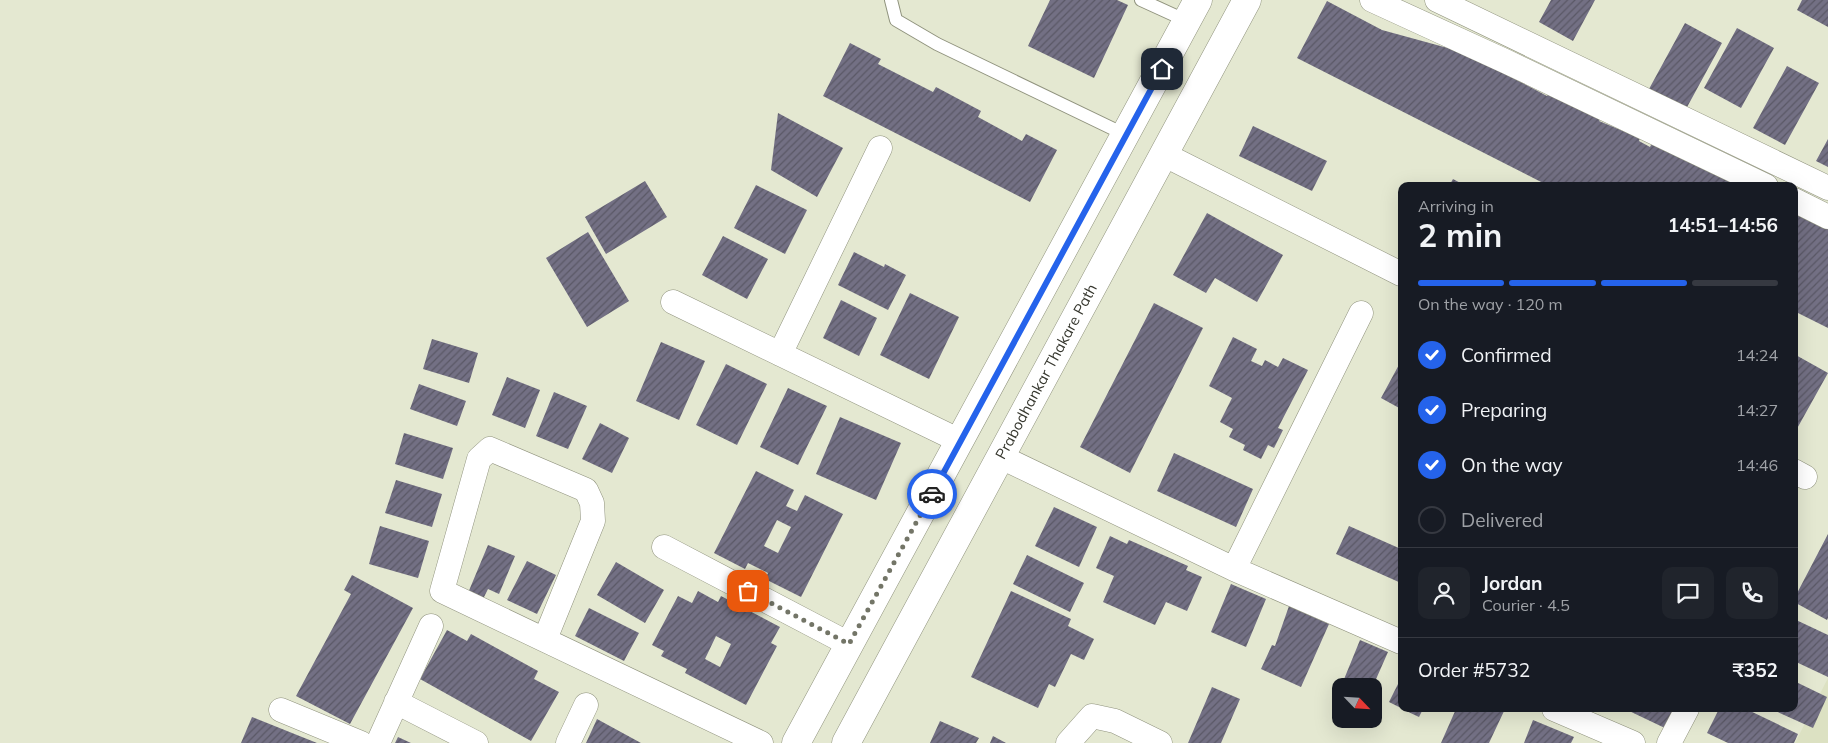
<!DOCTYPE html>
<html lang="en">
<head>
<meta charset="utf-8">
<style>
  body { margin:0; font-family:Mulish,sans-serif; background:#20242c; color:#f1f3f6; height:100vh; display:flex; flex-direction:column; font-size:19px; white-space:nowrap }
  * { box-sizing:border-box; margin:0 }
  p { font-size:16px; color:#9ea1a6 }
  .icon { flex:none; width:28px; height:28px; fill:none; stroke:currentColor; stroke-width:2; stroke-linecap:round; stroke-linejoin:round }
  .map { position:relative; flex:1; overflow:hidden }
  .sheet { position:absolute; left:1398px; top:182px; width:400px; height:530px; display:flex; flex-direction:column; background:#171b24; border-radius:10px; box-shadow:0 5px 20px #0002 }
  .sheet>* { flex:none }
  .needle { width:32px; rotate:115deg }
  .tools { position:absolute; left:1332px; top:678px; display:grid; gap:10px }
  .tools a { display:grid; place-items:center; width:50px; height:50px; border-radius:10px; background:#171b24; box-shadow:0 5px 20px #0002; font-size:25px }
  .pin { position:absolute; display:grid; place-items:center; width:42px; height:42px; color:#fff; margin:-21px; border-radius:10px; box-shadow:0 2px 8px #0006 }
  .courier { position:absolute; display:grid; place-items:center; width:50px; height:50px; margin:-25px; border:4px solid #2563eb; border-radius:50%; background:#fff; color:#222; box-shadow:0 1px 6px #0007 }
  .head em { font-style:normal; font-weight:700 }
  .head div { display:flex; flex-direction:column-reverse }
  .head { display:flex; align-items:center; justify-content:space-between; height:85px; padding:0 20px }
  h1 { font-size:32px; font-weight:700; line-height:38px }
  .bar { display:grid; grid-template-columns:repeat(4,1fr); gap:8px 5px; align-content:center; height:60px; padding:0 20px }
  .bar i { height:6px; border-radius:4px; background:#363941 }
  .bar .current { background:#2563eb }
  .bar p { grid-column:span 4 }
  .line { display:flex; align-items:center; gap:12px; padding:0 20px; border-top:1px solid #363941 }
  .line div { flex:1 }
  .round { display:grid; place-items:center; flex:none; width:52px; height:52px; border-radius:10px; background:#20242c }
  ol { padding:0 20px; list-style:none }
  li { display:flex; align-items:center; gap:15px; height:55px }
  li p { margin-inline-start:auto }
  li .icon { padding:5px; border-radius:50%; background:#2563eb; color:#fff; stroke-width:4 }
  li:last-child { color:#9ea1a6 }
  li i { width:28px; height:28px; border:2px solid #363941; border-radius:50% }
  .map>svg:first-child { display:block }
  .built { fill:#dce1c2 }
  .building { fill:url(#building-hatch); fill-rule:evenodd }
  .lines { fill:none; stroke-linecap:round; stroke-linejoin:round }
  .lane-casing { stroke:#90937e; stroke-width:14 }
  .street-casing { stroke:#90937e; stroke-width:25 }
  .secondary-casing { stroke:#90937e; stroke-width:29 }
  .lane { stroke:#fff; stroke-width:12 }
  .street { stroke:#fff; stroke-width:24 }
  .secondary { stroke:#fff; stroke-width:28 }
  .done { stroke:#737567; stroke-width:5; stroke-dasharray:0 9 }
  .route { stroke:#2563eb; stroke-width:6 }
  .labels { text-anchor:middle; stroke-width:5; stroke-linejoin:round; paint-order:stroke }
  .street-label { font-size:15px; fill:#36372e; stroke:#fff }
</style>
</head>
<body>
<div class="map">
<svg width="1828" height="743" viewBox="0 0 1828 743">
  <defs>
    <pattern id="building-hatch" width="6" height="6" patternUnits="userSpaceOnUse" patternTransform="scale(1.25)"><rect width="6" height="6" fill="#737084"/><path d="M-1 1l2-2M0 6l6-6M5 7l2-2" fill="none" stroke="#5a5866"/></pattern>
  </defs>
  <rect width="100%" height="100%" fill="#e4e8d1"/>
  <path class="built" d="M1828,678V743H1795Z"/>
  <path class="building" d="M1050,0H1117L1128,5L1094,78L1028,46Z
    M1551,0H1595L1573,41L1539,22Z
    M1802,0H1828V27L1797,10Z
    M1327,1L1382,30L1466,53L1547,96L1552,90L1604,115L1599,121L1640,138L1639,141L1650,147L1652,143L1742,186H1549L1297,58Z
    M1685,23L1722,43L1686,109L1649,89Z
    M1737,28L1774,48L1741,108L1704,88Z
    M850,43L881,59L878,64L933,92L936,87L981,111L978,117L1022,141L1026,134L1057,150L1030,202L823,96Z
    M1787,66L1819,83L1785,145L1753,128Z
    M778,113L843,148L817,197L771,170Z
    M1253,126L1327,161L1312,191L1239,156Z
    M1828,139V167L1816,161Z
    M1453,179L1466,186H1449Z
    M645,181L667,217L606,254L585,217Z
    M756,185L807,210L785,254L734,228Z
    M1794,212L1828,228V328L1794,311Z
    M1207,213L1283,255L1257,302L1215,278L1206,293L1173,275Z
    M588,232L629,301L587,327L546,258Z
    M723,236L768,259L747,299L702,275Z
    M854,252L884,267L885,264L906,275L888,310L838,285Z
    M910,293L959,317L929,379L880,355Z
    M841,300L877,318L859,356L823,338Z
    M1154,303L1203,328L1130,473L1080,447Z
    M1233,337L1257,349L1251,361L1262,366L1265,360L1278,367L1283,358L1308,370L1278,428L1283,430L1274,448L1268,445L1261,459L1243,450L1245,445L1229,437L1233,429L1220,422L1232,398L1209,386Z
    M432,339L478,353L469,383L423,369Z
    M661,342L705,361L679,420L636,401Z
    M1794,354L1828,373L1794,434Z
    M1401,361V409L1381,398Z
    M726,364L767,384L737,445L696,425Z
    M507,377L540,390L525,428L492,415Z
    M419,384L466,401L457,426L410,409Z
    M788,388L827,406L798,465L760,447Z
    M554,392L587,406L568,449L536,436Z
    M840,417L901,443L876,500L816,474Z
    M600,423L629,438L612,473L582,459Z
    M404,433L453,448L443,479L395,464Z
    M1174,453L1253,489L1236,527L1157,491Z
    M756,471L794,490L786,506L797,511L805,495L843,514L801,597L765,579L768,573L748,563L745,569L714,553ZM777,520L791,527L778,553L764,546Z
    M396,480L442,494L432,527L385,513Z
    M1054,507L1097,527L1079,567L1035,546Z
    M380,526L429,541L418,578L369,564Z
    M1349,526L1401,549V583L1336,554Z
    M1828,534V618L1827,620L1794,602V599Z
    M1110,536L1127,544L1129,540L1188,566L1186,570L1202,577L1187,611L1166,602L1155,625L1103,602L1114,576L1096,568Z
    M488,545L515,556L499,594L488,589L483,599L468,593Z
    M1027,555L1084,583L1070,612L1013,584Z
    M527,561L556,575L537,614L507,600Z
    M616,562L664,590L645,623L597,595Z
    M352,575L413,608L350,724L296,696L351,594L344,590Z
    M1231,584L1266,599L1246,647L1211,632Z
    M698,591L718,602L721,596L780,627L771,643L777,646L746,705L685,673L687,669L661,656L664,651L652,645L678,596L692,603ZM716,636L731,644L720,667L705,659Z
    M1011,591L1071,619L1068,626L1094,639L1084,660L1071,654L1055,687L1049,684L1038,708L971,677Z
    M1289,606L1329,624L1301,687L1261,669L1272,645L1275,646Z
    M589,608L639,633L624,661L575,636Z
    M1794,619L1828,635V677L1794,661Z
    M447,630L467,641L471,634L538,671L534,679L559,692L531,741L420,679Z
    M1360,640L1388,652L1373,686H1341V695L1338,694Z
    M1401,678V708L1389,702Z
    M1794,681L1827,697L1813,728L1771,709H1794Z
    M1212,687L1240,699L1221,743H1188Z
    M1402,709H1423L1419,717Z
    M1456,709H1505L1489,743H1441Z
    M1625,709H1679L1669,730Z
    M1719,709H1746L1798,734L1794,743H1728L1707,733Z
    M252,717L317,743H241Z
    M597,719L641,743H586Z
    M1533,720L1574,737L1571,743H1524Z
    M940,721L979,738L976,743H930Z
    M993,736L1006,743H990Z
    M398,737L411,743H395Z"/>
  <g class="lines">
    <g class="lane-casing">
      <path id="lane" d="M891,0L896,20L937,44L1126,135
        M1141,0L1187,21"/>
    </g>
    <g class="street-casing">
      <path id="street" d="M1372,0L1505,61L1766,186
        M1437,0L1828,188
        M1165,155L1401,274
        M1794,200L1828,217
        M673,302L960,441
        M780,354L880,148
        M1001,457L1234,569L1401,642
        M1794,471L1805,477
        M664,547L849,644
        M1234,569L1361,313
        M545,639L593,521L592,503L586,490L490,449L479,459L442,591L761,743
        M396,702L476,743
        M1554,709L1633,743
        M281,710L361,743
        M378,743L431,626
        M568,743L586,705
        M1068,743L1092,716L1115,721L1160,743
        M1669,743L1687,709"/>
    </g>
    <g class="secondary-casing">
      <g id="secondary">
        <path d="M796,743L1198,0"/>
        <path id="s1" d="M846,743L1247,0"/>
      </g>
    </g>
    <use href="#lane" class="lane"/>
    <use href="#street" class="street"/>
    <use href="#secondary" class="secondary"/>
  </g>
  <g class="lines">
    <path class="done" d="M748,591L849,644L932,494"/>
    <path class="route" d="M932,494L1162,69"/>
  </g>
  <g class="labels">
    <g class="street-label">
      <text dy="5" stroke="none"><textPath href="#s1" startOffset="422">Prabodhankar Thakare Path</textPath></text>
    </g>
  </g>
</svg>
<div class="tools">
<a><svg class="needle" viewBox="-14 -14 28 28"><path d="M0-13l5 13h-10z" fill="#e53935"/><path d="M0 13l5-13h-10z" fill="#9ea1a6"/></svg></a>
</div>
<div class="pin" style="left:748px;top:591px;background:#ea580c"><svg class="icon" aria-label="bag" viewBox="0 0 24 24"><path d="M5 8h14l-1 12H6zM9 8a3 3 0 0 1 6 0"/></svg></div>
<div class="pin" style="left:1162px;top:69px;background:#1f2937"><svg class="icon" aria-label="home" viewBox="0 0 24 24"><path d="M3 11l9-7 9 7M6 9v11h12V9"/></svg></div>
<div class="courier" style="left:932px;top:494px"><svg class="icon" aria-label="car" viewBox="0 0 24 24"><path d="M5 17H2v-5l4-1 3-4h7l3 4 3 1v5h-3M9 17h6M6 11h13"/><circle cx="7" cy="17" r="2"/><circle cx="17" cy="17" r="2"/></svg></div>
<section class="sheet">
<div class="head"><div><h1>2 min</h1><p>Arriving in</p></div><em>14:51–14:56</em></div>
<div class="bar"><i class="current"></i><i class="current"></i><i class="current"></i><i></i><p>On the way · 120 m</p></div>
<ol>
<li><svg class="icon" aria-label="check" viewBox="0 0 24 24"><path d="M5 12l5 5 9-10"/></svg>Confirmed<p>14:24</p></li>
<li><svg class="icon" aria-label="check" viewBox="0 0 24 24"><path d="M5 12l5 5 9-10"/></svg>Preparing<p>14:27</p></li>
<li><svg class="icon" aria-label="check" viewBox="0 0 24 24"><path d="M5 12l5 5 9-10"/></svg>On the way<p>14:46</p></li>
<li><i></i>Delivered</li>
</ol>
<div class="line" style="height:90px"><a class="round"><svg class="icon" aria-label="person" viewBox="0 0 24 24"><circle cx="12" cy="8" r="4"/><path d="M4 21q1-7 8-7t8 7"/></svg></a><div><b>Jordan</b><p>Courier · 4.5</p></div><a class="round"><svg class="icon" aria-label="chat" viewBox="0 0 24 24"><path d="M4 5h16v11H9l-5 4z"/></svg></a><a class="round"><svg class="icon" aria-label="phone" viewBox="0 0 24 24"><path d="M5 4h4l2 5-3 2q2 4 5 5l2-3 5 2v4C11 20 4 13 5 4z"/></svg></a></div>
<div class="line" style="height:65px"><div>Order #5732</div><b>₹352</b></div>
</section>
</div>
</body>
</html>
